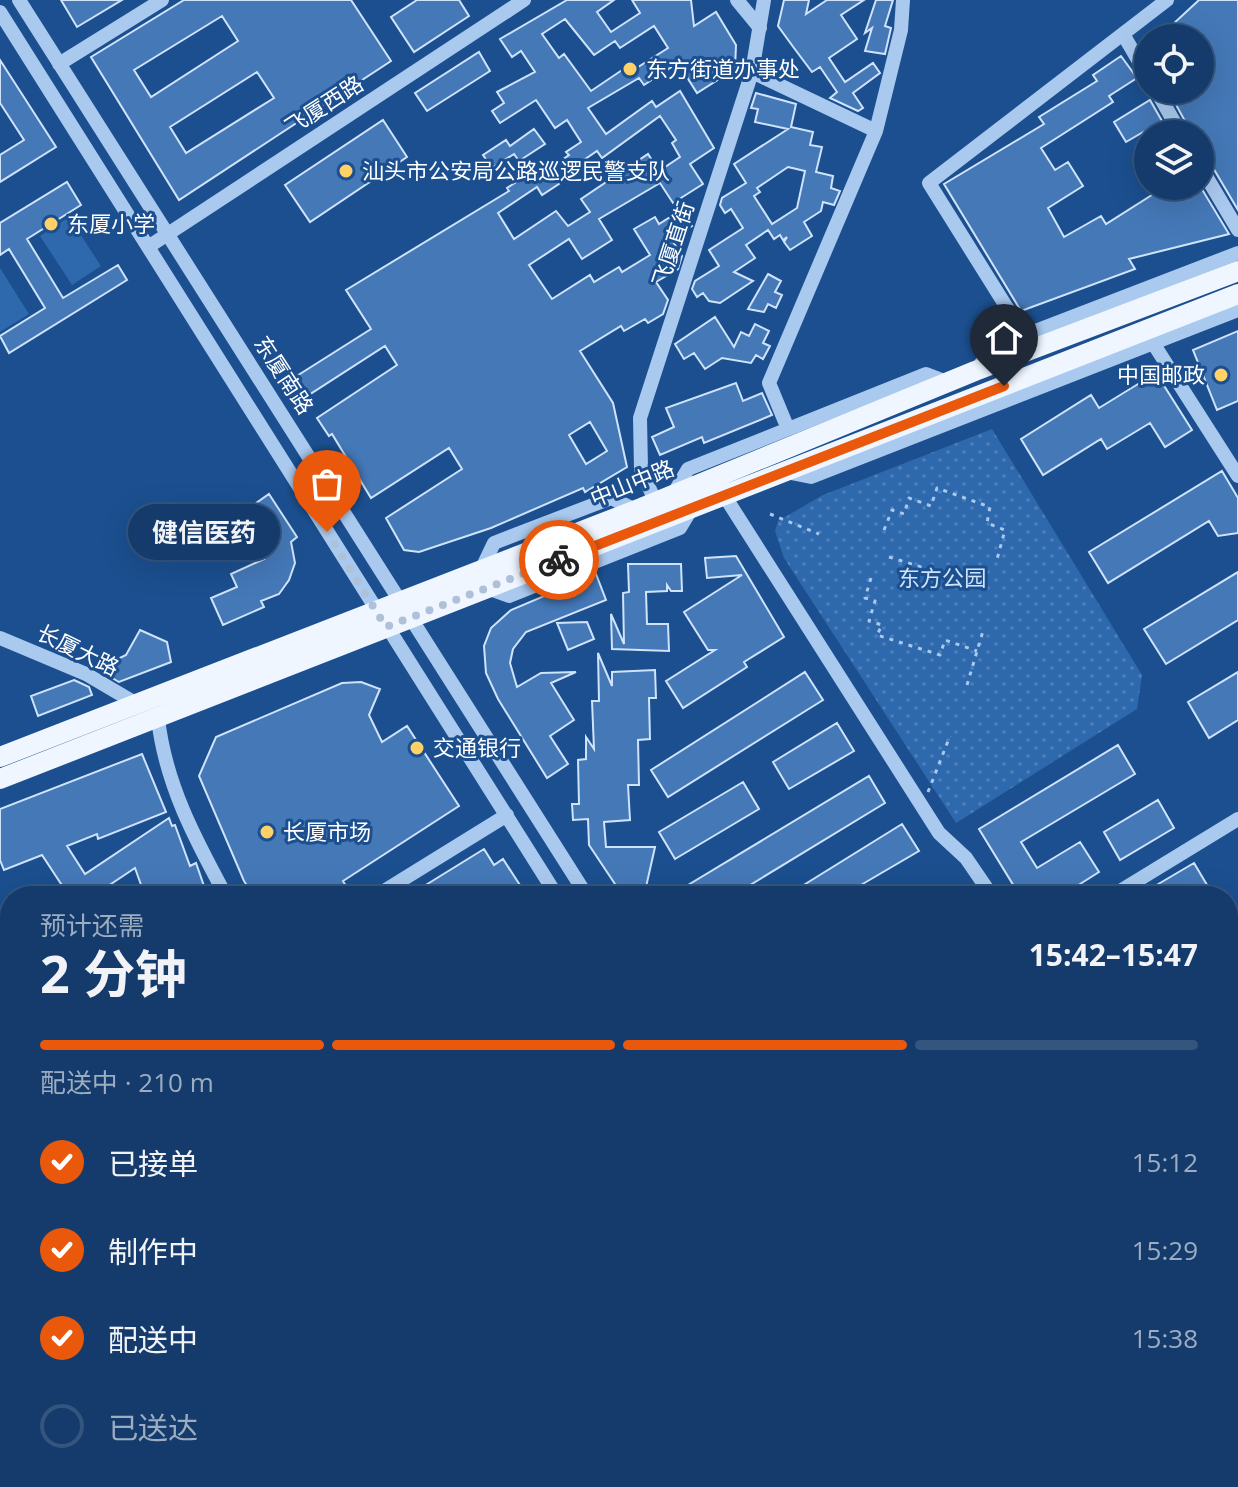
<!DOCTYPE html>
<html lang="zh">
<head>
<meta charset="utf-8">
<style>
  body { margin:0; font-family:"Open Sans","Noto Sans SC",sans-serif; background:#214673; color:#f1f3f6; height:100vh; display:flex; flex-direction:column; font-size:30px; white-space:nowrap }
  * { box-sizing:border-box; margin:0 }
  p { font-size:26px; color:#9dadc1 }
  .icon { flex:none; width:44px; height:44px; fill:none; stroke:currentColor; stroke-width:2; stroke-linecap:round; stroke-linejoin:round }
  .map { position:relative; flex:1; overflow:hidden }
  .sheet { position:absolute; left:0px; top:886px; width:1238px; height:602px; display:flex; flex-direction:column; background:#143b6b; border-radius:32px 32px 0 0; box-shadow:0 8px 32px #0002,0 0 0 2px #33557e }
  .sheet>* { flex:none }
  .fabs { position:absolute; left:1134px; top:24px; display:grid; gap:16px }
  .fabs a { display:grid; place-items:center; width:80px; height:80px; border-radius:50%; background:#143b6b; box-shadow:0 8px 32px #0002,0 0 0 2px #33557e; font-size:40px }
  .pin { position:absolute; display:grid; place-items:center; width:68px; height:68px; color:#fff; margin:-82px -34px; border-radius:50% 50% 50% 0; rotate:-45deg; box-shadow:0 0 8px #0007 }
  .pin .icon { rotate:45deg }
  .courier { position:absolute; display:grid; place-items:center; width:80px; height:80px; margin:-40px; border:6px solid #ea580c; border-radius:50%; background:#fff; color:#222; box-shadow:0 2px 10px #0007 }
  .bubble { position:absolute; height:56px; border-radius:28px; background:#143b6b; box-shadow:0 8px 32px #0002,0 0 0 2px #33557e; font-size:26px; font-weight:700; line-height:56px; text-align:center }
  .head em { font-style:normal; font-weight:700 }
  .head div { display:flex; flex-direction:column-reverse }
  .head { display:flex; align-items:center; justify-content:space-between; height:136px; padding:0 40px }
  h1 { font-size:52px; font-weight:700; line-height:60px }
  .bar { display:grid; grid-template-columns:repeat(4,1fr); gap:12px 8px; align-content:center; height:96px; padding:0 40px }
  .bar i { height:10px; border-radius:6px; background:#33557e }
  .bar .active { background:#ea580c }
  .bar p { grid-column:span 4 }
  ol { padding:0 40px; list-style:none }
  li { display:flex; align-items:center; gap:24px; height:88px }
  li p { margin-inline-start:auto }
  li .icon { padding:8px; border-radius:50%; background:#ea580c; color:#fff; stroke-width:4 }
  li:last-child { color:#9dadc1 }
  li i { width:44px; height:44px; border:4px solid #33557e; border-radius:50% }
  .map>svg:first-child { display:block }
  .park { fill:url(#park-dots) }
  .pitch { fill:#2e69ad }
  .building { fill:#4478b7; stroke:#cfe3fa; stroke-width:2; fill-rule:evenodd }
  .lines { fill:none; stroke-linecap:round; stroke-linejoin:round }
  .path { stroke:#a9c9ee; stroke-width:3; stroke-dasharray:4 6; stroke-linecap:butt }
  .minor { stroke:#a9c9ee; stroke-width:14 }
  .major { stroke:#f0f6ff; stroke-width:20 }
  .done { stroke:#afc1d8; stroke-width:8; stroke-dasharray:0 14.4 }
  .route { stroke:#ea580c; stroke-width:10 }
  .poi-dot { fill:#ffd166; stroke:#1b4f8f; stroke-width:3 }
  .labels { text-anchor:middle; stroke-width:6; stroke-linejoin:round; paint-order:stroke }
  .poi-label { font-size:22px; fill:#fff; stroke:#1b4f8f; text-anchor:start }
  .street-label { font-size:22px; fill:#fff; stroke:#1b4f8f }
  .park-label { font-size:22px; fill:#cfe3fa; stroke:#1b4f8f }
</style>
</head>
<body>
<div class="map">
<svg width="1238" height="1487" viewBox="0 0 1238 1487">
  <defs>
    <pattern id="park-dots" width="8" height="8" patternUnits="userSpaceOnUse" patternTransform="scale(2)"><rect width="8" height="8" fill="#2e69ad"/><path d="M2 2h.1M6 6h.1" fill="none" stroke="#4d80b9" stroke-width="1.8" stroke-linecap="round"/></pattern>
  </defs>
  <rect width="100%" height="100%" fill="#1b4f8f"/>
  <path class="park" d="M992,429L1142,675L1137,709L956,823L784,558L775,531L778,521L823,495Z"/>
  <path class="pitch" d="M69,217L101,266L72,285L40,236Z
    M0,268L29,314L0,332Z"/>
  <path class="building" d="M61,0H122L77,27Z
    M184,0H351L391,61L179,200L91,57ZM222,16L238,41L151,97L134,70ZM257,72L274,98L186,153L170,127Z
    M417,0H459L469,16L414,52L391,17Z
    M567,0H614L597,12L611,32L640,13L632,0H691L694,26L716,12L736,45L735,69L697,93L678,63L644,85L639,78L588,108L606,134L652,101L656,107L680,91L714,148L690,164L703,184L673,203L660,183L599,219L612,240L582,259L569,239L529,265L552,299L590,275L594,282L619,267L622,272L650,255L634,229L655,217L659,224L681,210L692,226L672,240L682,256L678,269L656,282L668,300L663,314L648,323L645,319L624,331L621,326L580,351L613,403L627,467L585,492L583,488L491,528L419,552L404,550L386,518L462,469L449,448L371,498L332,434L329,436L317,418L397,365L385,346L304,398L292,379L371,329L346,290L509,191L507,188L530,173L534,179L569,155L566,152L581,142L567,120L555,128L536,100L500,123L492,111L504,103L497,92L535,72L521,51L512,57L500,39ZM565,19L594,55L615,41L620,48L654,26L668,48L635,69L631,64L591,91L564,54L559,58L542,34ZM660,116L676,140L672,143L680,157L659,171L648,154L581,199L590,212L568,226L556,211L514,239L498,213L537,187L542,195L568,178L565,173L597,151L602,158ZM590,422L607,451L586,464L569,435Z
    M784,0H809L806,14L827,0H864L841,15L857,39L829,58L845,82L873,63L880,73L853,93L863,108L858,111L830,98L837,92L820,67L812,72L794,48L778,26Z
    M876,0H893L885,26L891,28L885,54L865,51L872,28L865,33Z
    M1199,0H1238V210L1209,161L1200,156V134H1192L1168,90H1200V38H1158Z
    M479,52L490,71L427,111L415,93Z
    M1121,56L1137,78L1109,96L1113,102L1041,148L1055,170L1068,162L1083,186L1048,208L1064,237L1101,216L1106,224L1155,193L1151,186H1200L1229,234L1129,259L1135,269L1021,311L944,184L1044,124L1039,117L1097,81L1093,75Z
    M0,60L56,147L0,182V155L24,140L0,103Z
    M756,93L796,104L791,127L813,132L810,145L822,147L816,172L833,176L831,188L840,191L834,205L823,202L821,211L804,222L812,236L790,250L784,242L787,237L783,240L780,235L774,239L768,230L746,245L755,258L734,272L753,281L720,303L709,301L703,293L697,297L692,289L695,281L719,266L709,250L743,228L731,209L725,213L720,205L722,198L746,183L734,164L788,129L755,122L758,109L751,108ZM788,167L805,171L797,208L772,224L754,196L760,192L757,188Z
    M1150,100L1162,121L1126,142L1114,122Z
    M383,120L407,157L310,222L285,185Z
    M534,129L545,144L519,161L514,154L492,168L483,155L506,140L510,146Z
    M67,182L81,205L27,239L63,298L118,265L127,280L9,353L0,336L45,308L9,249L0,255V223Z
    M768,274L781,281L775,292L782,295L776,308L768,304L764,312L748,309Z
    M715,317L734,347L741,332L749,336L755,324L769,331L763,343L770,346L763,359L756,355L751,363L722,358L705,369L694,353L684,359L675,344Z
    M1238,331V401L1217,410L1193,350Z
    M1156,373L1192,430L1165,447L1150,423L1107,449L1101,439L1043,475L1021,439L1091,395L1099,408Z
    M736,383L743,401L762,393L772,415L704,443L702,437L660,455L652,437L674,427L666,408Z
    M1222,471L1238,498V533L1218,536L1209,521L1108,583L1089,552Z
    M269,494L297,537L291,542L295,563L289,580L279,594L261,601L264,607L223,625L211,598L237,587L231,574L264,559L251,538L267,528L252,506Z
    M736,556L784,637L744,662L747,667L683,708L666,681L715,650H708L684,612L742,575L707,578L705,558Z
    M628,564H681L682,591H671L667,585V591L646,592L647,624H668L669,651L612,649L611,614L624,644L623,593L629,592Z
    M1238,572V620L1166,664L1144,629Z
    M596,574L606,600L526,632L513,649L510,663L517,687L541,673L576,672L551,683L574,720L550,736L568,764L547,778L498,699L486,673L484,646L491,628L511,610Z
    M587,622L594,639L568,650L557,623Z
    M140,630L167,642L171,662L119,682L97,669L126,655Z
    M598,653L612,686V672L655,670L656,698H649L650,739L638,740L639,785H628L630,820L604,822L606,847H655L644,896H623L589,845L588,819L573,820L572,804H579L578,760L586,759V737L594,749L592,701H599Z
    M805,672L823,700L668,797L651,770Z
    M1238,672V720L1209,738L1188,702Z
    M74,680L89,687L92,695L38,716L31,696Z
    M361,682L380,689L369,715L382,742L407,726L459,806L343,881L352,896H254L244,881L199,776L216,737L342,683Z
    M837,723L854,751L789,789L773,762Z
    M1118,745L1135,774L1021,842L1037,868L1080,842L1099,872L1061,896H1020L979,829Z
    M142,754L166,812L98,839L97,834L67,846L85,874L169,818L172,826L175,825L190,866L196,863L205,889L185,896H145L135,868L93,896H69L42,855L4,870L0,860V809Z
    M869,776L885,803L732,896H695L688,885Z
    M743,782L759,809L675,859L659,832Z
    M1158,800L1174,828L1120,860L1104,832Z
    M902,824L919,851L842,896H786Z
    M484,849L494,865L503,859L527,896H408Z
    M1194,863L1210,890L1200,896H1138Z"/>
  <g class="lines">
    <path class="path" d="M770,514L819,534
      M884,530L892,510L904,514L909,498L931,506L937,488L990,507L987,523L1005,530L996,563
      M889,557L960,579
      M871,578L865,598L875,601L869,621L882,625L877,635L940,655L945,640L977,651
      M967,685L983,631
      M928,792L950,736"/>
    <path class="minor" d="M19,0L587,896
      M737,0L760,28
      M0,12L557,896
      M1123,34L1148,77
      M59,64L162,0
      M752,72L876,131
      M1156,90L1181,134
      M1200,166L1238,230
      M148,247L524,0
      M1024,335L929,183L1167,0
      M1153,343L1238,476
      M975,371L994,347L1238,253
      M788,429L769,383L876,131L901,30L903,0
      M786,472L811,477L1238,310
      M674,493L688,469L926,374L947,382
      M724,495L939,833L966,858L992,896
      M655,501L641,469L640,418L752,72L764,0
      M483,566L494,543L611,498L636,510
      M487,588L509,596L680,528L692,508
      M0,638L86,674L137,704
      M158,718C165,783 195,839 226,896
      M376,896L507,815
      M1112,896L1238,819
      M1228,1031L1238,1025
      M1228,1053L1238,1047
      M9,1085L10,1084
      M1228,1295L1238,1310
      M0,1320L10,1326
      M1228,1384L1238,1373
      M394,1478L410,1487
      M905,1478L909,1487
      M927,1478L931,1487
      M282,1487L287,1478
      M716,1487L722,1478
      M1131,1487L1140,1478"/>
    <path class="major" d="M0,757L636,510L975,371L1238,271
      M0,779L1238,294"/>
  </g>
  <g class="lines">
    <path class="done" d="M327,532L386,627L559,560"/>
    <path class="route" d="M559,560L1004,386"/>
  </g>
  <g class="poi-dot">
    <circle cx="630" cy="69" r="8"/>
    <circle cx="346" cy="171" r="8"/>
    <circle cx="51" cy="224" r="8"/>
    <circle cx="1221" cy="375" r="8"/>
    <circle cx="417" cy="748" r="8"/>
    <circle cx="267" cy="832" r="8"/>
  </g>
  <g class="labels">
    <g class="poi-label">
      <text x="646" y="77">东方街道办事处</text>
      <text x="362" y="179">汕头市公安局公路巡逻民警支队</text>
      <text x="67" y="232">东厦小学</text>
      <text x="1205" y="383" text-anchor="end">中国邮政</text>
      <text x="433" y="756">交通银行</text>
      <text x="283" y="840">长厦市场</text>
    </g>
    <g class="street-label">
      <text transform="translate(324 105) rotate(-33)" y="8">飞厦西路</text>
      <text transform="translate(673 244) rotate(-72)" y="8">飞厦直街</text>
      <text transform="translate(284 375) rotate(57)" y="8">东厦南路</text>
      <text transform="translate(632 483) rotate(-22)" y="8">中山中路</text>
      <text transform="translate(78 650) rotate(26)" y="8">长厦大路</text>
    </g>
    <g class="park-label">
      <text x="942" y="586">东方公园</text>
    </g>
  </g>
</svg>
<div class="fabs">
<a><svg class="icon" aria-label="locate" viewBox="0 0 24 24"><circle cx="12" cy="12" r="6"/><path d="M12 2v4M12 18v4M2 12h4M18 12h4"/></svg></a>
<a><svg class="icon" aria-label="layers" viewBox="0 0 24 24"><path d="M12 4l9 5-9 5-9-5zM3 14l9 5 9-5"/></svg></a>
</div>
<div class="pin" style="left:327px;top:532px;background:#ea580c"><svg class="icon" aria-label="bag" viewBox="0 0 24 24"><path d="M5 8h14l-1 12H6zM9 8a3 3 0 0 1 6 0"/></svg></div>
<div class="pin" style="left:1004px;top:386px;background:#1f2937"><svg class="icon" aria-label="home" viewBox="0 0 24 24"><path d="M3 11l9-7 9 7M6 9v11h12V9"/></svg></div>
<div class="courier" style="left:559px;top:560px"><svg class="icon" aria-label="bike" viewBox="0 0 24 24"><circle cx="6" cy="16" r="4"/><circle cx="18" cy="16" r="4"/><path d="M6 16l4-8h5l3 8M10 8l3 8H6M13 5h3"/></svg></div>
<div class="bubble" style="left:128px;top:504px;width:152px">健信医药</div>
<section class="sheet">
<div class="head"><div><h1>2 分钟</h1><p>预计还需</p></div><em>15:42–15:47</em></div>
<div class="bar"><i class="active"></i><i class="active"></i><i class="active"></i><i></i><p>配送中 · 210 m</p></div>
<ol>
<li><svg class="icon" aria-label="check" viewBox="0 0 24 24"><path d="M5 12l5 5 9-10"/></svg>已接单<p>15:12</p></li>
<li><svg class="icon" aria-label="check" viewBox="0 0 24 24"><path d="M5 12l5 5 9-10"/></svg>制作中<p>15:29</p></li>
<li><svg class="icon" aria-label="check" viewBox="0 0 24 24"><path d="M5 12l5 5 9-10"/></svg>配送中<p>15:38</p></li>
<li><i></i>已送达</li>
</ol>
</section>
</div>
</body>
</html>
